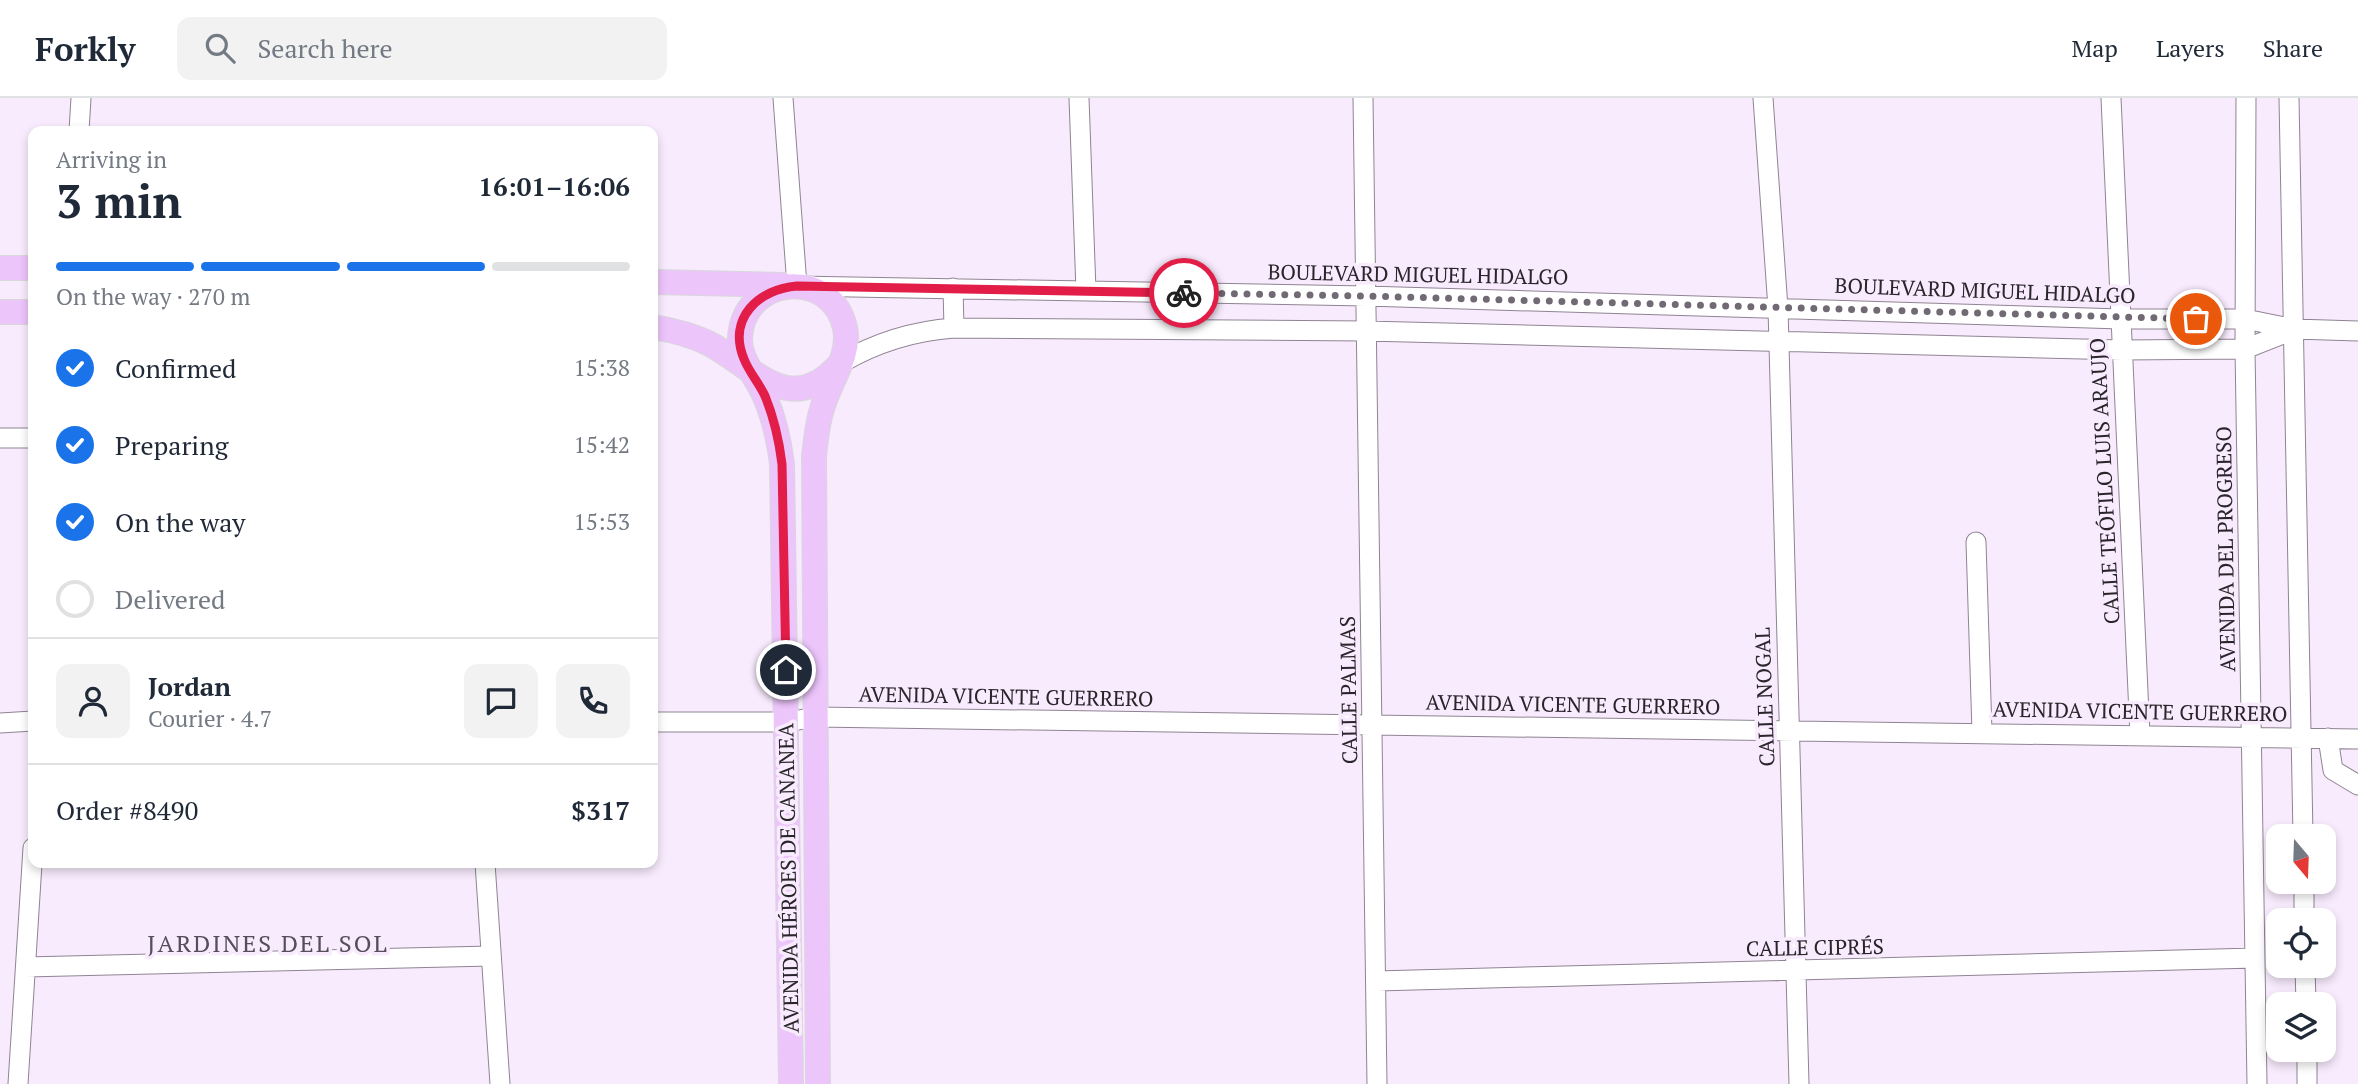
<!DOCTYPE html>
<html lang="en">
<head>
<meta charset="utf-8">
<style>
  body { margin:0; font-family:"PT Serif",serif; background:#f2f2f3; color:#1f2937; height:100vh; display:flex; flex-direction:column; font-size:26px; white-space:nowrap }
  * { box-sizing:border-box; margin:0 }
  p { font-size:23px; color:#747a83 }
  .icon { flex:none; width:38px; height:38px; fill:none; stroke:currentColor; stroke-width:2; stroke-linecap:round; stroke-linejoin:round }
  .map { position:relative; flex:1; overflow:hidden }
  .panel { position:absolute; left:28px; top:28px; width:630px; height:742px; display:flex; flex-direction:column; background:#fff; border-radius:14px; box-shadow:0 4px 10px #0003 }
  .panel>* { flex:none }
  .needle { width:46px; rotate:161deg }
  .controls { position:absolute; left:2266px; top:726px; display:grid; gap:14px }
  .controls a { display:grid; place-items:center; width:70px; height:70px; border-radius:14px; background:#fff; box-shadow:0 4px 10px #0003; font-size:35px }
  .pin { position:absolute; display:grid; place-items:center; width:60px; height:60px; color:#fff; margin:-30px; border:4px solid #fff; border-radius:50%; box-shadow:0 2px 7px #0007 }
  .courier { position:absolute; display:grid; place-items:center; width:70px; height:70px; margin:-35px; border:5px solid #e11d48; border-radius:50%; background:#fff; color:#222; box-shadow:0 2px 9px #0007 }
  .summary em { font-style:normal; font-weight:800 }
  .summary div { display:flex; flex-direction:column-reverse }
  .summary { display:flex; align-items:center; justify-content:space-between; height:119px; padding:0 28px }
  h1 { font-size:46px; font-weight:800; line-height:52px }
  .bar { display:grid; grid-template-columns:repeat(4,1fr); gap:10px 7px; align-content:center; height:84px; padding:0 28px }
  .bar i { height:9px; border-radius:5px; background:#e0e1e3 }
  .bar .current { background:#1a73e8 }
  .bar p { grid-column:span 4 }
  .line { display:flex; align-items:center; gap:18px; padding:0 28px; border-top:2px solid #e0e1e3 }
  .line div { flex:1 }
  .round { display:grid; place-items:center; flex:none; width:74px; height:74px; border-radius:14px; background:#f2f2f3 }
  ol { padding:0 28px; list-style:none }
  li { display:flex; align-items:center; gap:21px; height:77px }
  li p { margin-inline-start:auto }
  li .icon { padding:7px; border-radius:50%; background:#1a73e8; color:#fff; stroke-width:4 }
  li:last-child { color:#747a83 }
  li i { width:38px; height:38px; border:4px solid #e0e1e3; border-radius:50% }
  header { display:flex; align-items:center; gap:42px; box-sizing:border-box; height:98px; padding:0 35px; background:#fff; border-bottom:2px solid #e0e1e3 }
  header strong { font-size:33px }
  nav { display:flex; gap:38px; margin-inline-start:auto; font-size:24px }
  .search { width:490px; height:63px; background:#f2f2f3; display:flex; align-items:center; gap:18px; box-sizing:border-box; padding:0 24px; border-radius:14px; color:#747a83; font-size:26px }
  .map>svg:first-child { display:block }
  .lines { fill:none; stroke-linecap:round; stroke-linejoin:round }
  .minor-casing { stroke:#8f8493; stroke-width:21 }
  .major-casing { stroke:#d8d8d9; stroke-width:26 }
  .minor { stroke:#fff; stroke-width:19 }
  .major { stroke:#ecc5fb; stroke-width:24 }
  .done { stroke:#716a74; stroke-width:7; stroke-dasharray:0 12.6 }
  .route { stroke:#e11d48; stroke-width:9 }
  .labels { text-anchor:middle; stroke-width:7; stroke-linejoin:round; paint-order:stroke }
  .street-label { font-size:21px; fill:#29252b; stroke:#f8ebfd }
  .quarter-label { font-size:24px; letter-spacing:2px; fill:#574d5b; stroke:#f8ebfd }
</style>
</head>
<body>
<header>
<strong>Forkly</strong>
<div class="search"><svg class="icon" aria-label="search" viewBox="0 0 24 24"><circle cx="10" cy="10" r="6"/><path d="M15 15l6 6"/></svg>Search here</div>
<nav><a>Map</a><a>Layers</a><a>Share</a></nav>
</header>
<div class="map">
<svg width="2358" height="986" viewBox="0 0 2358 986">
  <rect width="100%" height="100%" fill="#f8ebfd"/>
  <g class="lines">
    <g class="minor-casing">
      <path id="minor" d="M783,0L797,188L1366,198L2121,221H2245L2294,231L2358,233
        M1079,0L1086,193
        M1363,0L1377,986
        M1763,0L1778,210L1799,986
        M2111,0L2140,638
        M2246,0L2245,251L2257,986
        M2289,0L2303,738
        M79,33L81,0
        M953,190L954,230
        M841,265C877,244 912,233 954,230L1366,233L2122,252L2245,251L2293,232
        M0,340H33
        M1976,444L1982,634
        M653,624H787L816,619L2358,641
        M0,625L33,623
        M2328,640L2333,672L2358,687
        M485,765L500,986
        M2304,784V822
        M2305,868L2306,906
        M26,869L491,858
        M1376,883L2255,860
        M2307,952V986
        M18,986L33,750"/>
    </g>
    <g class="major-casing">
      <path id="major" d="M0,170H33
        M653,184L783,187
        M0,214H33
        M653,229C672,232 692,237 710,246C752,268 789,320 837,269
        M791,986L782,366C779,342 774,320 765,299C757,279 739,262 740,240C743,177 832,169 845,230C851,258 829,284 822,311C817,326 816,342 814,358L818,986"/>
    </g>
    <use href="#minor" class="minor"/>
    <use href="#major" class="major"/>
  </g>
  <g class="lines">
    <path class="done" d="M1184,195L1366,198L2196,221"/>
    <path class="route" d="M786,572L782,366C779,342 774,320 765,298C759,285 749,274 744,261C727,220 759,191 797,188L1184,195"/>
  </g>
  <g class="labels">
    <g class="street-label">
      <text transform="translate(1418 177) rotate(1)" y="7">BOULEVARD MIGUEL HIDALGO</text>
      <text transform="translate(1985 193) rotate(2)" y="7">BOULEVARD MIGUEL HIDALGO</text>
      <text transform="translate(2105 383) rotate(-93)" y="7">CALLE TEÓFILO LUIS ARAUJO</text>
      <text transform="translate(2226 451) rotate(-91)" y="7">AVENIDA DEL PROGRESO</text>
      <text transform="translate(1349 592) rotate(-91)" y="7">CALLE PALMAS</text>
      <text transform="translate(1006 599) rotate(1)" y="7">AVENIDA VICENTE GUERRERO</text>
      <text transform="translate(1765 599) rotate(-92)" y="7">CALLE NOGAL</text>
      <text transform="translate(1573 607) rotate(1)" y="7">AVENIDA VICENTE GUERRERO</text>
      <text transform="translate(2140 614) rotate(1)" y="7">AVENIDA VICENTE GUERRERO</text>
      <text transform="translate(789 780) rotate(-91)" y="7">AVENIDA HÉROES DE CANANEA</text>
      <text transform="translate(1815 850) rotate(-1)" y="7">CALLE CIPRÉS</text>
    </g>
    <g class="quarter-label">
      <text x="268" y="854">JARDINES DEL SOL</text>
    </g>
  </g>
</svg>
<div class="controls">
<a><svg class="needle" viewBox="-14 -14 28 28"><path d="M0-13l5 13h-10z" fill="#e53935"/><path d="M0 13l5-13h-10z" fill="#747a83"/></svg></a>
<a><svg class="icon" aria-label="locate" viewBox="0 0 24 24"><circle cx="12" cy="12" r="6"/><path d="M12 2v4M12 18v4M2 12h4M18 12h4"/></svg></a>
<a><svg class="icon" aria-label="layers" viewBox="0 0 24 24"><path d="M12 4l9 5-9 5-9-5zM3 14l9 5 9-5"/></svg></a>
</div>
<div class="pin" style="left:2196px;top:221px;background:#ea580c"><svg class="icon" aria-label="bag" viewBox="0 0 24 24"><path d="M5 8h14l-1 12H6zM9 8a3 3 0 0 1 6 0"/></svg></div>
<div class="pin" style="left:786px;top:572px;background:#1f2937"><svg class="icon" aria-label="home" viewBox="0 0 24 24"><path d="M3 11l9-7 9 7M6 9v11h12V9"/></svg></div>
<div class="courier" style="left:1184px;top:195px"><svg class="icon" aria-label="bike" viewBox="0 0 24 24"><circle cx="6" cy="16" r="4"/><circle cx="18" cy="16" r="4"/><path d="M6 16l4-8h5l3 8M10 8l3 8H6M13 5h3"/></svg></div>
<section class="panel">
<div class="summary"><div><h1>3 min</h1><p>Arriving in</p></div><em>16:01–16:06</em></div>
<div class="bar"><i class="current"></i><i class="current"></i><i class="current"></i><i></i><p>On the way · 270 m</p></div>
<ol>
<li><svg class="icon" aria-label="check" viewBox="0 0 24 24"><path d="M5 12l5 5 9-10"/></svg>Confirmed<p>15:38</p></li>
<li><svg class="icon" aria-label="check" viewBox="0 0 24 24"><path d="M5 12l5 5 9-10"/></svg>Preparing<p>15:42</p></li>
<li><svg class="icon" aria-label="check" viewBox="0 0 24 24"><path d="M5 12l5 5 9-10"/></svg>On the way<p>15:53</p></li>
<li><i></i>Delivered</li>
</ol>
<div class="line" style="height:126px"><a class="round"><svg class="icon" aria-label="person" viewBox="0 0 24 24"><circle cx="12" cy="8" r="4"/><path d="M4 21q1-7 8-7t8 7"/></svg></a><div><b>Jordan</b><p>Courier · 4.7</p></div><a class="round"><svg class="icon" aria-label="chat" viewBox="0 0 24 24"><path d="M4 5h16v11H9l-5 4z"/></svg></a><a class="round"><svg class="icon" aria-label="phone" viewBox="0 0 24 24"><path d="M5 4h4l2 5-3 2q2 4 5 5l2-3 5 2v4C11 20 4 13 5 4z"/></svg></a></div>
<div class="line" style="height:91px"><div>Order #8490</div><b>$317</b></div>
</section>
</div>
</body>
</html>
